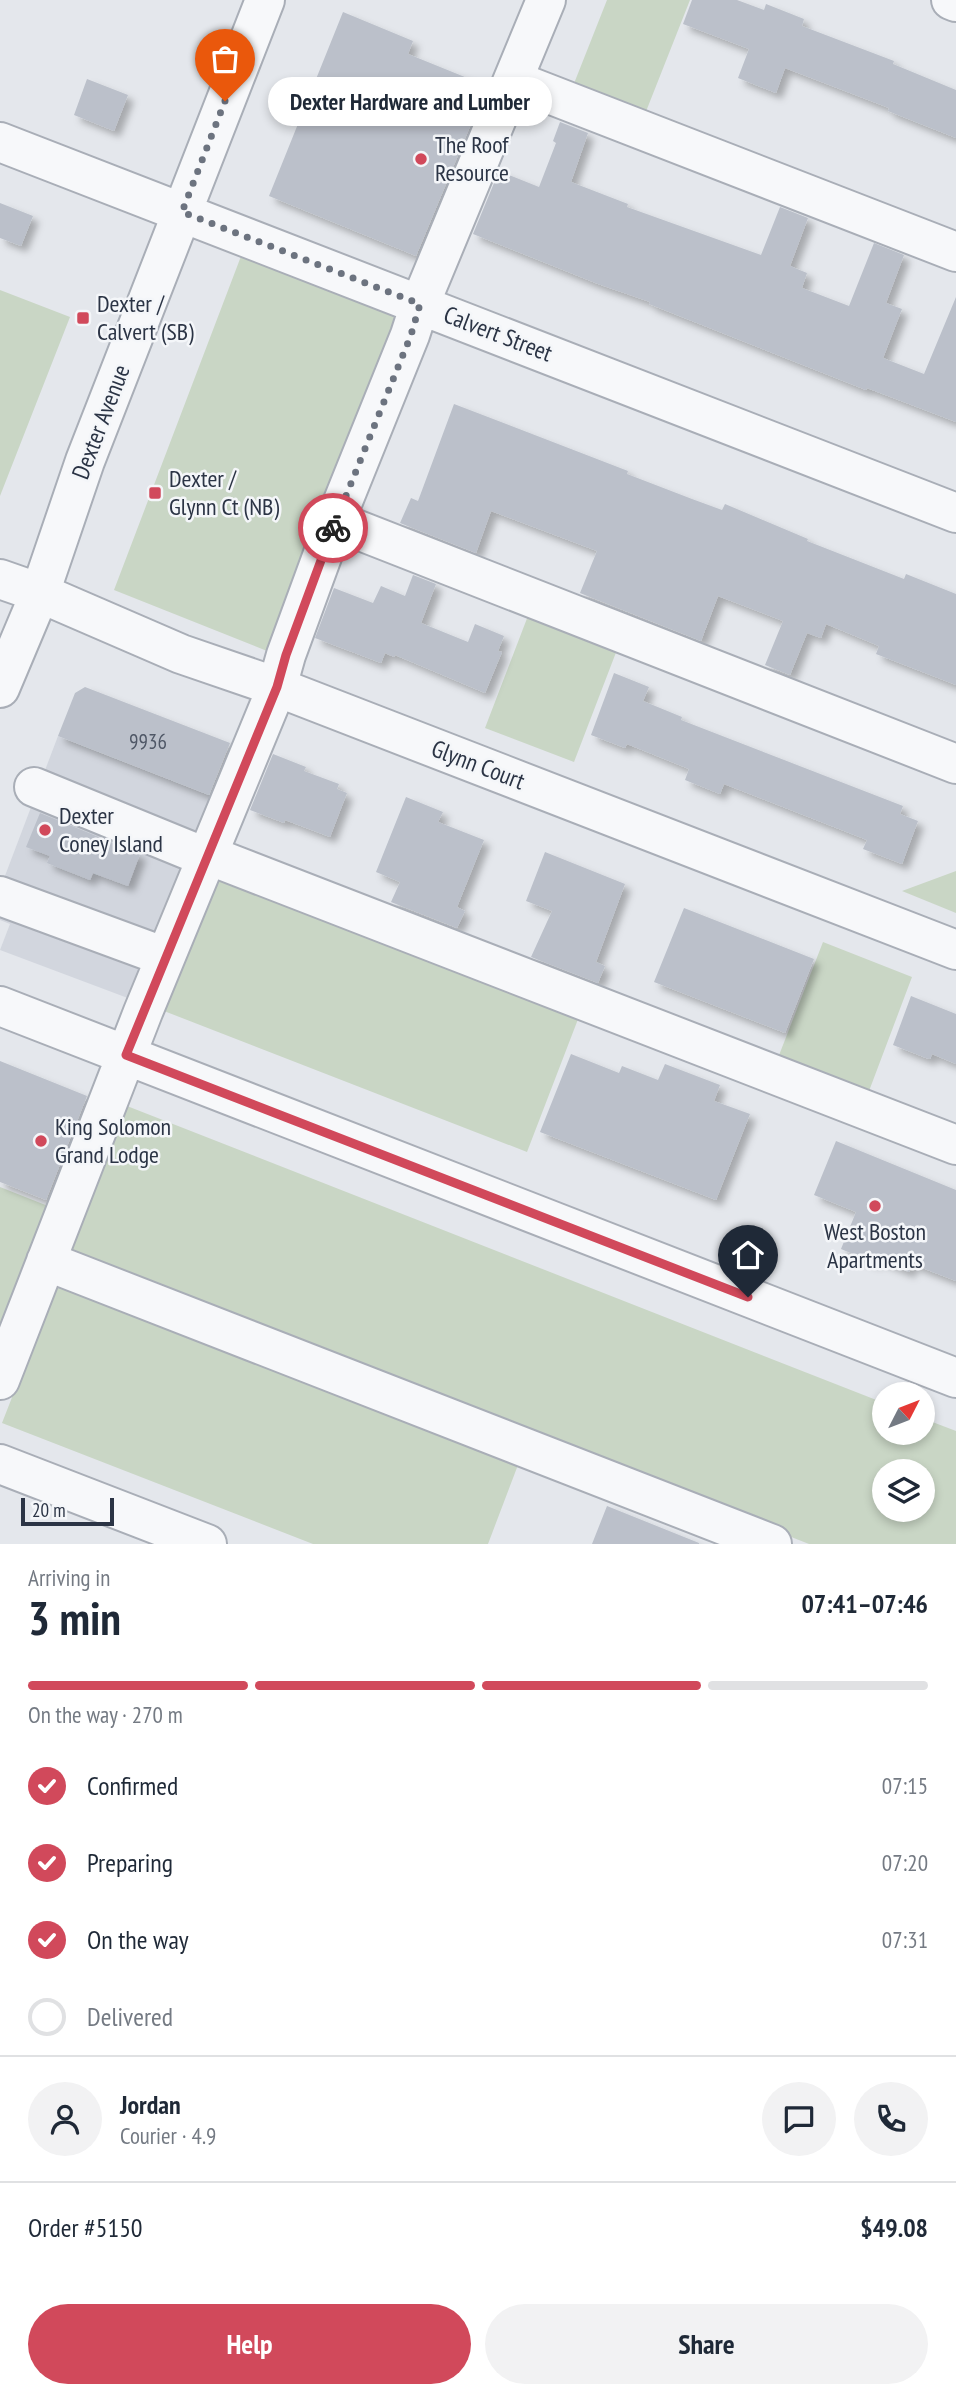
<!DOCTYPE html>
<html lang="en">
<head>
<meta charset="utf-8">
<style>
  body { margin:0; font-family:"PT Sans Narrow",sans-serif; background:#f2f2f3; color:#1f2937; height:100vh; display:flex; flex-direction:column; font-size:26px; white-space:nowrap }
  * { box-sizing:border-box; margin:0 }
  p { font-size:23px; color:#747a83 }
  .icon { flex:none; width:38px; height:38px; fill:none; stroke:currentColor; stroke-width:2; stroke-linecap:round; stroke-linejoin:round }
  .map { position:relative; height:1544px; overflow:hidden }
  .sheet { display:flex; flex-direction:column; background:#fff; flex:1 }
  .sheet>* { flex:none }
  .needle { width:46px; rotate:48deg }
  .controls { position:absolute; left:872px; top:1382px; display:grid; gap:14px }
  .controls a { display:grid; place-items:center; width:63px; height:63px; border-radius:50%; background:#fff; box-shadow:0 4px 10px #0003; font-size:35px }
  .scale { position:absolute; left:21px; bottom:18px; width:93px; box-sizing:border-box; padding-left:7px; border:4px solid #2b3445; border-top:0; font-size:19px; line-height:24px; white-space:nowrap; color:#2b3445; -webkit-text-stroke:5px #f4f6f9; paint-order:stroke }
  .pin { position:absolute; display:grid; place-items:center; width:60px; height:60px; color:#fff; margin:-72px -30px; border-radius:50% 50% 50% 0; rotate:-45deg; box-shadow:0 0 7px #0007 }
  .pin .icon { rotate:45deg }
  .courier { position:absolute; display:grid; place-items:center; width:70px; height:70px; margin:-35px; border:5px solid #d1495b; border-radius:50%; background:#fff; color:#222; box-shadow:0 2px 9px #0007 }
  .bubble { position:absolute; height:49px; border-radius:24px; background:#fff; box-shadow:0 4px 10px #0003; font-size:23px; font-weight:600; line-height:49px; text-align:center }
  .head em { font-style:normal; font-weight:600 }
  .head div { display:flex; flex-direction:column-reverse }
  .head { display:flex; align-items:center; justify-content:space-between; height:119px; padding:0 28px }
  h1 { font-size:46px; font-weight:600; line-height:52px }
  .bar { display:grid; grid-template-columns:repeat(4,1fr); gap:10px 7px; align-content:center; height:84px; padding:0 28px }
  .bar i { height:9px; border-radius:5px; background:#e0e1e3 }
  .bar .current { background:#d1495b }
  .bar p { grid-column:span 4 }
  .line { display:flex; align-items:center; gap:18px; padding:0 28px; border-top:2px solid #e0e1e3 }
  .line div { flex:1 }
  .round { display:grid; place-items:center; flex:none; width:74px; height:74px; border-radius:37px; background:#f2f2f3 }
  ol { padding:0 28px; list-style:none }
  li { display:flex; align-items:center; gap:21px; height:77px }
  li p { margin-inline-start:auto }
  li .icon { padding:7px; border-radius:50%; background:#d1495b; color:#fff; stroke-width:4 }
  li:last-child { color:#747a83 }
  li i { width:38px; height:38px; border:4px solid #e0e1e3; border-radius:50% }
  .action { display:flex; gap:14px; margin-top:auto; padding:14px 28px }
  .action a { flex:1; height:80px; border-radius:42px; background:#d1495b; color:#fff; font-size:28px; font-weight:600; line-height:80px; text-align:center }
  .action a+a { background:#f2f2f3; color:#1f2937 }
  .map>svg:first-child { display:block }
  .built { fill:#d2d6de }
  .green { fill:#c9d6c5; fill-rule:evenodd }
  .building { fill:#bbc0ca; filter:url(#shadow) }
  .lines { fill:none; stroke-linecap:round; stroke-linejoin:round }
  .minor-casing { stroke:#a9aeb7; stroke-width:42 }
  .minor { stroke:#f7f8fa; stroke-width:38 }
  .done { stroke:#6c737f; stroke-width:7; stroke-dasharray:0 12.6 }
  .route { stroke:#d1495b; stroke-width:9 }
  .poi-dot { fill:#d1495b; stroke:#f4f6f9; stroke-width:2.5 }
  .labels { text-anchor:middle; stroke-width:5; stroke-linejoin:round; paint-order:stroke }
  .number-label { font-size:21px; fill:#4f5766 }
  .poi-label { font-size:24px; fill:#2b3445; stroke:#f4f6f9; text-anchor:start }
  .street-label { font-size:24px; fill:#2b3445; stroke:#f4f6f9 }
</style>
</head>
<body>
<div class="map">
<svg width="956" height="1544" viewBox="0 0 956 1544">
  <defs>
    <filter id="shadow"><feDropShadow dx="6" dy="6" stdDeviation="3.5" flood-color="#0004"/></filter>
  </defs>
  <rect width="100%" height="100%" fill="#e4e7ec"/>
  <path class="built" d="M58,736L214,797L133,1000L0,950L10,924L0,920V889Z"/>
  <path class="green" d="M607,0H690L645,114L573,86Z
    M243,251L405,314L272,653L114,590Z
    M0,290L70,317L0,496Z
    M531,608L620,642L574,762L485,728Z
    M956,871V913L902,891Z
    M217,873L580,1014L527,1152L164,1011Z
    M823,942L912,977L866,1099L776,1063Z
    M127,1106L884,1403V1433H922V1418L956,1431V1544H809L70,1254ZM884,1472H922V1510H884Z
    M0,1187L48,1206L0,1325Z
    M57,1282L521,1457L488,1544H313L2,1423Z"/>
  <path class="building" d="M692,0H737L764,10L766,4L804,19L802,26L894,61L893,64L956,90V138L888,111L889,108L785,68L776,93L738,78L749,49L683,24Z
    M343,12L413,41L408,54L487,86L416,256L269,196Z
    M87,79L128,95L114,131L74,115Z
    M560,122L588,133L571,182L628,204L627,207L761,255L780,207L808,218L790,266L807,273L802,288L849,306L874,243L904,255L886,303L902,309L883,358L924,374L956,297V422L867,388L866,390L649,304L650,302L598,284L473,234L499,171L539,187L556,143L553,141Z
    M0,203L33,216L21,246L0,238Z
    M454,404L628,471L627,474L692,499L722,510L725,504L808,539L807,541L904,579L906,574L956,594V685L876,654L879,646L826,624L821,638L807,633L790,675L765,665L783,621L718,596L701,641L580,593L597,551L491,511L476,553L400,523L411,498L418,501Z
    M413,575L436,584L421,623L468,642L475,624L504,636L498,651L502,652L485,693L395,655L394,657L385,653L381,663L315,638L334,588L373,603L381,586L405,596Z
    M614,673L649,687L643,701L682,717L681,720L903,806L900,814L918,821L902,864L863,849L867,840L724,784L720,794L685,780L689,769L627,744L625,748L591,735Z
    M85,687L230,743L209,795L58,736L75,693Z
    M273,754L306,767L304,771L339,784L337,789L347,793L330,837L285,820L284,823L250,810Z
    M406,797L443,812L438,822L484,840L457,907L465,911L457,928L391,902L400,882L376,872Z
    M40,813L140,854L128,886L93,873L90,880L47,863L50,856L26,847Z
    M545,852L625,884L596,962L605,966L598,983L531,957L552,911L526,901Z
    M684,908L814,959L785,1033L654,982Z
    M911,996L956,1014V1064L932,1054L930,1059L926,1058L893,1045Z
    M571,1054L619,1073L622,1066L658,1080L665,1064L720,1085L714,1101L750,1114L716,1200L540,1132Z
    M0,1061L87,1096L46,1200L0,1182Z
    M836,1141L956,1190V1281L912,1264L909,1272L877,1259L875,1263L841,1249L856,1212L814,1195Z
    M607,1506L699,1543V1544H592Z"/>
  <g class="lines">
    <g class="minor-casing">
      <path id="minor" d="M951,0L956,2
        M513,80L956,252
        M0,142L956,513
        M335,521L956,764
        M0,579L40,593L181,654L277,687L956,950
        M0,688L40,593L85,461L265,0
        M34,787L193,852
        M208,855L956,1145
        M0,896L152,952
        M0,1006L956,1378
        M46,1261L772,1544
        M0,1380L143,1012L277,687L286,655L335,521L410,335L420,304L546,0
        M0,1464L207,1544"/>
    </g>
    <use href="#minor" class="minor"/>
  </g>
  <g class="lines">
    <path class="done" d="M225,101L182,212L420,304L411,335L333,528"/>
    <path class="route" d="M333,528L286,655L277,687L126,1055L748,1297"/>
  </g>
  <g class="poi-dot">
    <circle cx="421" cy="159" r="7"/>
    <rect x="76" y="311" width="14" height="14" rx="3.5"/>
    <rect x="148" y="486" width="14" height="14" rx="3.5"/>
    <circle cx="45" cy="830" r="7"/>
    <circle cx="41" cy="1141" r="7"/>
    <circle cx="875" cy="1206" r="7"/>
  </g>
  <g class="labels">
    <g class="number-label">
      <text x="148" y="749">9936</text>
    </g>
    <g class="poi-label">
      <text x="435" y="153">The Roof<tspan x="435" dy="28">Resource</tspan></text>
      <text x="97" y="312">Dexter /<tspan x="97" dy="28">Calvert (SB)</tspan></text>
      <text x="169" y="487">Dexter /<tspan x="169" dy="28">Glynn Ct (NB)</tspan></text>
      <text x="59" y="824">Dexter<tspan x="59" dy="28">Coney Island</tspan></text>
      <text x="55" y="1135">King Solomon<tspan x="55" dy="28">Grand Lodge</tspan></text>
      <text x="875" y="1240" text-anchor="middle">West Boston<tspan x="875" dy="28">Apartments</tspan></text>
    </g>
    <g class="street-label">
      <text transform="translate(498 334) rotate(21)" y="8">Calvert Street</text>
      <text transform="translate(101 422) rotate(-69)" y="8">Dexter Avenue</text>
      <text transform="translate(478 765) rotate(21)" y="8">Glynn Court</text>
    </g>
  </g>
</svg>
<div class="controls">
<a><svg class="needle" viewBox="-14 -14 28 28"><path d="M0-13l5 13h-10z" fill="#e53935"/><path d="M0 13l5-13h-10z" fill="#747a83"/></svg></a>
<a><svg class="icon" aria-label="layers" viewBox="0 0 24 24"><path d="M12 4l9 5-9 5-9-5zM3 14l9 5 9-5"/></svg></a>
</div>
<div class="scale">20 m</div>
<div class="pin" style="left:225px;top:101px;background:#ea580c"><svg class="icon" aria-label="bag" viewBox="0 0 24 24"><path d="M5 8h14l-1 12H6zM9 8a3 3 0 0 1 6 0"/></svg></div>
<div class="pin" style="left:748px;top:1297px;background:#1f2937"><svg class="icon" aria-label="home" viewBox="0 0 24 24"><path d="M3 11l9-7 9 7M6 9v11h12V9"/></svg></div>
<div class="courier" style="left:333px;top:528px"><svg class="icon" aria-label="bike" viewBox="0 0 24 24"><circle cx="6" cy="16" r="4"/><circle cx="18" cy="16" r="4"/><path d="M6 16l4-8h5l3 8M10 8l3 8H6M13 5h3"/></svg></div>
<div class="bubble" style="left:268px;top:77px;width:284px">Dexter Hardware and Lumber</div>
</div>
<section class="sheet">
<div class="head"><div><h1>3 min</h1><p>Arriving in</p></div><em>07:41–07:46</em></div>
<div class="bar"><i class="current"></i><i class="current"></i><i class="current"></i><i></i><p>On the way · 270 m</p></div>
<ol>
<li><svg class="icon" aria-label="check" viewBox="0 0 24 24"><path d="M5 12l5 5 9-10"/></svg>Confirmed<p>07:15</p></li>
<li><svg class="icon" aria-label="check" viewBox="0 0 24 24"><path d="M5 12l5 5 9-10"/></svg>Preparing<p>07:20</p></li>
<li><svg class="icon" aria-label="check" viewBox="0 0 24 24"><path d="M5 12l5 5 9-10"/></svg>On the way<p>07:31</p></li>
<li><i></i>Delivered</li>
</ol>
<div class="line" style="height:126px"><a class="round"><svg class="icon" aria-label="person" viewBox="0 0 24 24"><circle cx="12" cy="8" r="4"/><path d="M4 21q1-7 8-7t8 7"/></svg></a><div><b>Jordan</b><p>Courier · 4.9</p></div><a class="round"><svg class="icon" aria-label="chat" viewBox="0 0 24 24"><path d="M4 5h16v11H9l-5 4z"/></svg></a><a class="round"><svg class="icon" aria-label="phone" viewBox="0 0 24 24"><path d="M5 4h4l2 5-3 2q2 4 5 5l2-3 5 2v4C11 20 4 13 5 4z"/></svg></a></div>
<div class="line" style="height:91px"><div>Order #5150</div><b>$49.08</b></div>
<div class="action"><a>Help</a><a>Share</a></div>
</section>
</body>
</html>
